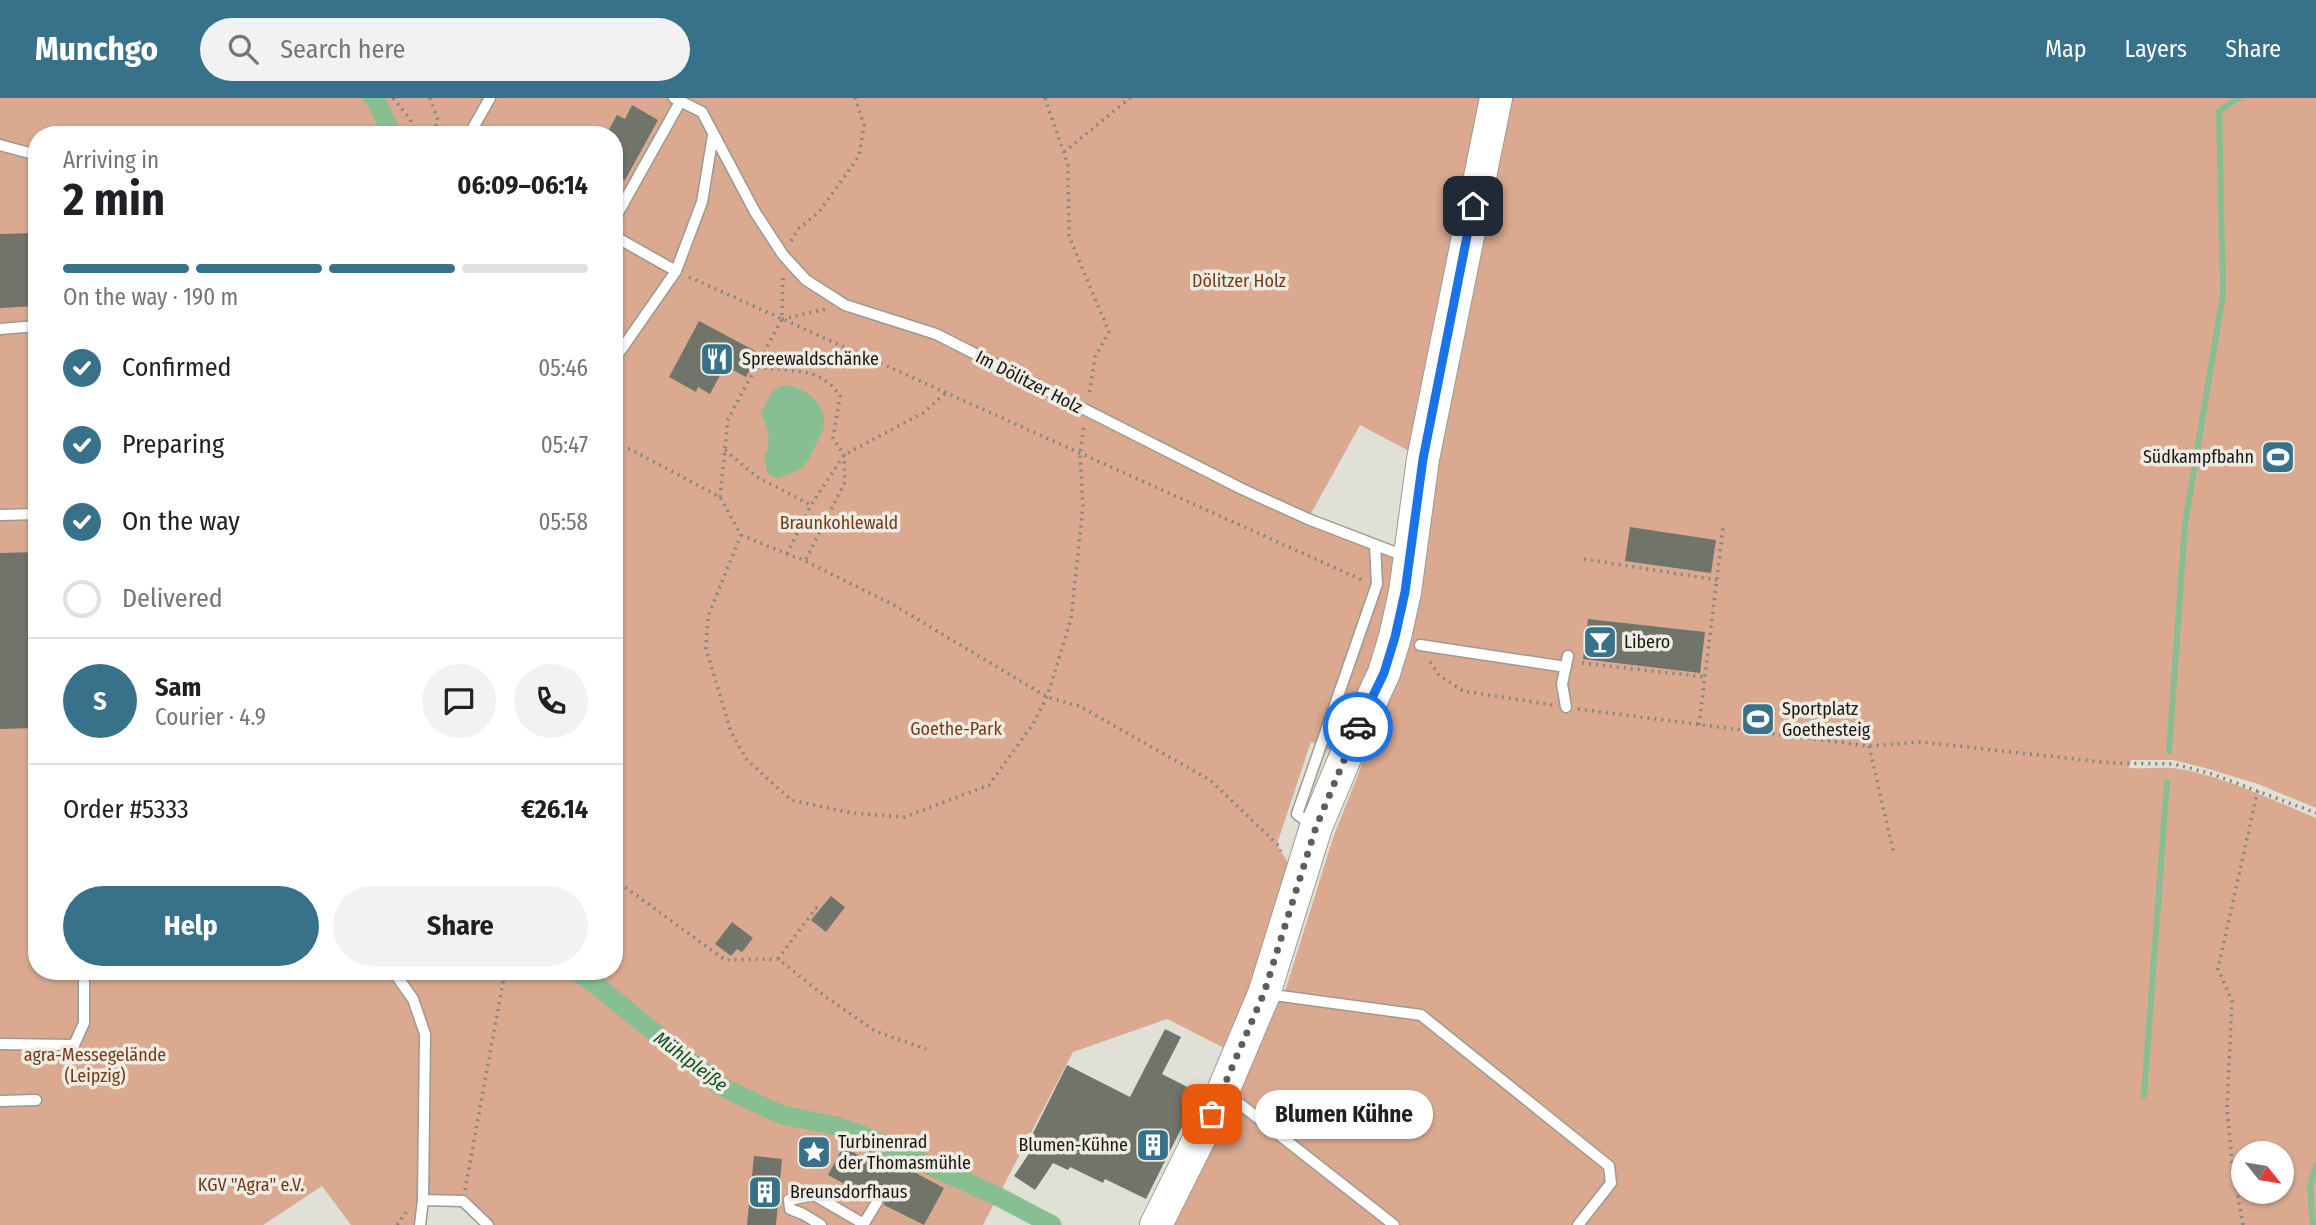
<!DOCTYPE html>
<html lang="en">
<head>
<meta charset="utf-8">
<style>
  body { margin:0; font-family:"Fira Sans Condensed",sans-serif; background:#f2f2f2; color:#202124; height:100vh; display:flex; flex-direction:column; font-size:26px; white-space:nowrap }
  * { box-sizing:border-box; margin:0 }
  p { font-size:23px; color:#757577 }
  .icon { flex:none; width:38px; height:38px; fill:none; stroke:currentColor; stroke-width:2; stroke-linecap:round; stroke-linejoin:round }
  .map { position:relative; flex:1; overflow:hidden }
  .side { position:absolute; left:28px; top:28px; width:595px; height:854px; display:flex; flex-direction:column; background:#fff; border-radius:28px; box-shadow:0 2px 5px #0004 }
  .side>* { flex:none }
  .needle { width:46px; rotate:120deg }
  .buttons { position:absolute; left:2231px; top:1043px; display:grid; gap:14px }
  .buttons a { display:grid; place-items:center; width:63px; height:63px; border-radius:50%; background:#fff; box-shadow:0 2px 5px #0004; font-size:35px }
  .pin { position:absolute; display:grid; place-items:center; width:60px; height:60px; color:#fff; margin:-30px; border-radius:14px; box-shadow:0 4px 10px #0006 }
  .courier { position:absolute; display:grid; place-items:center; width:70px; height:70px; margin:-35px; border:5px solid #1a73e8; border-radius:50%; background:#fff; color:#222; box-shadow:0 2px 9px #0007 }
  .bubble { position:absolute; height:49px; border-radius:24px; background:#fff; box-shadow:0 2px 5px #0004; font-size:23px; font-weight:700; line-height:49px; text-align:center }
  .overview em { font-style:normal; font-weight:700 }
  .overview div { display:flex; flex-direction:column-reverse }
  .overview { display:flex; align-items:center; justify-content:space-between; height:119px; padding:0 35px }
  h1 { font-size:46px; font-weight:700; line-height:52px }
  .bar { display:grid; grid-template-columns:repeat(4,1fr); gap:10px 7px; align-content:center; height:84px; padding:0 35px }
  .bar i { height:9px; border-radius:5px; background:#e0e0e0 }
  .bar .selected { background:#37728a }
  .bar p { grid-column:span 4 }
  .line { display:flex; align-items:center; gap:18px; padding:0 35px; border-top:2px solid #e0e0e0 }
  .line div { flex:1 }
  .round { display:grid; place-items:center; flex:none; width:74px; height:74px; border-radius:37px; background:#f2f2f2 }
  ol { padding:0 35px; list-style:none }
  li { display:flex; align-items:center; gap:21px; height:77px }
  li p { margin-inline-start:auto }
  li .icon { padding:7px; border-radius:50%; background:#37728a; color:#fff; stroke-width:4 }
  li:last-child { color:#757577 }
  li i { width:38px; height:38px; border:4px solid #e0e0e0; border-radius:50% }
  .cta { display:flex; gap:14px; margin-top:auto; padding:14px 35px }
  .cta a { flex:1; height:80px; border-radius:42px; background:#37728a; color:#fff; font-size:28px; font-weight:700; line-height:80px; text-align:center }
  .cta a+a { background:#f2f2f2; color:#202124 }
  header { display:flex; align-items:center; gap:42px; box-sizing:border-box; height:98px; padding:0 35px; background:#37728a; color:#fff }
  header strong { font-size:33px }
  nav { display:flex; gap:38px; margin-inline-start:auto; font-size:24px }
  .search { width:490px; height:63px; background:#f2f2f2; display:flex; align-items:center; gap:18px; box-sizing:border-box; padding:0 24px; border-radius:38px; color:#757577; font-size:26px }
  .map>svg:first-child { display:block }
  .green { fill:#daa990; fill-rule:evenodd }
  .water { fill:#87bf93 }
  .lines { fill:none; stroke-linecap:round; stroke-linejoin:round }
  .stream { stroke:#87bf93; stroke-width:6 }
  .canal { stroke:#87bf93; stroke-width:19 }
  .building { fill:#70746b }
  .lane-casing { stroke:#9b9a90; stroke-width:13 }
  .secondary-casing { stroke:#9b9a90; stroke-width:34 }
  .path { stroke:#86857e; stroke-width:3.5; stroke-dasharray:2 5; stroke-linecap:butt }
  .lane { stroke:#fff; stroke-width:10 }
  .secondary { stroke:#fff; stroke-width:32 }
  .done { stroke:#5e5d57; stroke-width:7; stroke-dasharray:0 12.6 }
  .route { stroke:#1a73e8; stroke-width:9 }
  .labels { text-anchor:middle; stroke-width:7; stroke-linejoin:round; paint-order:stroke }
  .park-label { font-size:18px; fill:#743a19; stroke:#efede3 }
  .poi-label { font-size:18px; fill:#181713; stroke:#efede3; text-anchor:start }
  .street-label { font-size:18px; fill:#181713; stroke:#efede3 }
  .water-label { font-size:19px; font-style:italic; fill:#0f4f26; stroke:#efede3 }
</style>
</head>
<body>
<header>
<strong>Munchgo</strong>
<div class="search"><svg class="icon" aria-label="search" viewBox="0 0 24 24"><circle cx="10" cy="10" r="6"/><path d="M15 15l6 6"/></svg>Search here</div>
<nav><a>Map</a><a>Layers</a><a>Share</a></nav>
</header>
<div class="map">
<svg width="2316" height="1127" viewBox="0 0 2316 1127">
  <rect width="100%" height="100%" fill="#e1e0d6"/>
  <path class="green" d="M0,0H1480L1409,353L1360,327L1308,421L1409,460L1346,658L1311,644L1277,746L1299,784L1238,957L1167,921L1073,954L983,1127H488L463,1103L423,1102L416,1127H351L322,1088L263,1127H0ZM37,37H614V873H37Z
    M1510,0H2316V710L2258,686L2209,671L2173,662H2131L2129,670C2143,671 2158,669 2173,670C2216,675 2275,703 2316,720V1127H1169L1286,890L1333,740L1396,580L1432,375ZM2244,1055H2282V1094H2244Z"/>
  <path class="water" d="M786,287C806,289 827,307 824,329C823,334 819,339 817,344C813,353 810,362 803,368C796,375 786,377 777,380L768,376L764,360C772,343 769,332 761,316C767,304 771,289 786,287Z"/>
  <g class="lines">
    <path class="stream" d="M2169,653L2185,426L2223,196L2219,13L2239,0
      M2144,997L2167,684
      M2313,1127L2310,1088L2316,1067"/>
    <path class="canal" d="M373,0L378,6L392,37
      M575,873L591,883L722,989L782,1017L836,1028L874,1042L999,1099L1052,1127"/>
  </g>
  <path class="building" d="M632,7L658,22L625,82L614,77V37H606L617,17L625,21Z
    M37,135V208L0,210V136Z
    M699,223L759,255L746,279L725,268L710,296L698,289L696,294L669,279Z
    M1630,429L1716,442L1711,475L1625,463Z
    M37,454V630L0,631V455Z
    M1588,521L1705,534L1700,575L1583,561Z
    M831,798L845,809L826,834L811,822Z
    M732,824L753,840L742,854L737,851L731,858L715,846Z
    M1165,931L1181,939L1162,976L1199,995L1146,1101L1105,1081L1103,1085L1070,1069L1068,1072L1053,1065L1035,1092L1014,1078L1030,1054L1025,1051L1067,967L1130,999Z
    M843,1049L866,1061L871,1051L944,1090L924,1127L884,1107V1101L880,1097H874L870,1100L828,1077Z
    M754,1058L782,1061L776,1127H747Z"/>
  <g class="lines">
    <g class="lane-casing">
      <path id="lane" d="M674,0L702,14L755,114L783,157L806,182L845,207L936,236L1242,391L1308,421L1407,459
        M469,37L490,0
        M0,47L37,57
        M614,122L680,4
        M614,138L676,173
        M0,231L37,228
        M614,262L676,173L702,104L713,37
        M0,417L37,416
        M1420,547L1566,569
        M1566,609L1562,586L1568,558
        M1312,727L1297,716L1377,486L1375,447
        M393,873L413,901L425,936L423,1102L420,1127
        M1266,896L1421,917L1609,1068L1611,1085L1578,1127
        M0,946L74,947L84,925V873
        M1226,995L1394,1127
        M0,1003L36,1002
        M423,1102L463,1103L488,1127
        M821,1127L803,1116L790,1111L789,1102L814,1097L864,1126
        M863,1127L877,1104"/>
    </g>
    <g class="secondary-casing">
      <path id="secondary" d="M1156,1127L1223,993L1264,896L1316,729L1350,648L1384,575L1395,539L1405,494L1423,361L1496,0"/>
    </g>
    <path class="path" d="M393,0L410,21L417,37
      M430,0L438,22L432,37
      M1045,0L1068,67L1069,138L1109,234L1095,259L1089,298
      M1064,54L1130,0
      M791,143L798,131L819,114L859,58L864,27L855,0
      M689,179L1362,482
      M782,221L826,211
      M757,269C789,274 821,268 840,298L833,340L844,357L845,384L805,463
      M614,351H630L720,399L741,437L708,518L706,551L731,634L747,662L791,702L852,715L905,719L989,687L1033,626L1047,599L1071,521L1083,409L1080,356L1084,327
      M725,352L757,379L811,407
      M720,399L728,321L782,221L783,177
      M741,437L805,463L892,506L1047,599L1079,608L1210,682L1277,746L1281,753
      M787,456L811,407L844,357L923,315L947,294
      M1584,461L1717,482
      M1430,564L1439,577L1463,593L1553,607
      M1582,565L1705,579
      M1578,611L1869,648L1921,644L2111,665L2174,666L2212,676L2316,715
      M1699,627L1723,430
      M1869,648L1894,756
      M614,781L725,862L778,861L826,899L875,933L926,951
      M778,861L816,810L820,811
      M465,1092L505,873
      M397,1127L406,1114
      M2243,1127L2233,1072L2227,1011L2232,903L2218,871L2258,691"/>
    <use href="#lane" class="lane"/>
    <use href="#secondary" class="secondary"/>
  </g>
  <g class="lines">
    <path class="done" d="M1212,1016L1264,895L1316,729L1358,629"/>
    <path class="route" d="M1358,629L1384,575L1395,539L1405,494L1423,361L1473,108"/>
  </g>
  <defs>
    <g id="restaurant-square" transform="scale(1.75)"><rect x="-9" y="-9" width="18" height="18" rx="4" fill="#37728a" stroke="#efede3"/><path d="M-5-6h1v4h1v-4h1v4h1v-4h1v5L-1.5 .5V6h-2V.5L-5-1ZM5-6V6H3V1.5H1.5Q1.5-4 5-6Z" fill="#fff"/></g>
    <g id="stadium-square" transform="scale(1.75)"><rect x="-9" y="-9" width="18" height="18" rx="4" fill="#37728a" stroke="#efede3"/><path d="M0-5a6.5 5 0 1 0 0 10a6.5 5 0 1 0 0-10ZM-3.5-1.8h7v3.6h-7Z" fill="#fff"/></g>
    <g id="bar-square" transform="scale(1.75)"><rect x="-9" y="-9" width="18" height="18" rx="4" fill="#37728a" stroke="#efede3"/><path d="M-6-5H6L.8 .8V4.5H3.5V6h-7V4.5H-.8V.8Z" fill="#fff"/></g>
    <g id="building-square" transform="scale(1.75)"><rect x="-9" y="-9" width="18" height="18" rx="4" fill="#37728a" stroke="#efede3"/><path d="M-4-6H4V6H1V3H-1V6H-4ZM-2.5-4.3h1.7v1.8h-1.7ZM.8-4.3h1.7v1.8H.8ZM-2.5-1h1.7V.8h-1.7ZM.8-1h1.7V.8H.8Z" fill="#fff"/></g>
    <g id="sight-square" transform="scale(1.75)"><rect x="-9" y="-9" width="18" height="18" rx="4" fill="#37728a" stroke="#efede3"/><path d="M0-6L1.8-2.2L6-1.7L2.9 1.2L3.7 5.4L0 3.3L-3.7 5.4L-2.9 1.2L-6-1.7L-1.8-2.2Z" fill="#fff"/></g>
  </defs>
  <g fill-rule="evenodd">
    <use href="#restaurant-square" x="717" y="261"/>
    <use href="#stadium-square" x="2278" y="359"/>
    <use href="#bar-square" x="1600" y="544"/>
    <use href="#stadium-square" x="1758" y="621"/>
    <use href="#building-square" x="1153" y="1047"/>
    <use href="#sight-square" x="814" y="1054"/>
    <use href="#building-square" x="765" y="1094"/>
  </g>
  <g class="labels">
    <g class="park-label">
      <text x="1239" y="189">Dölitzer Holz</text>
      <text x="839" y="431">Braunkohlewald</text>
      <text x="956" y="637">Goethe-Park</text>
      <text x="95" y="963">agra-Messegelände<tspan x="95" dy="21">(Leipzig)</tspan></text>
      <text x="251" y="1093">KGV "Agra" e.V.</text>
    </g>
    <g class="poi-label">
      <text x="742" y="267">Spreewaldschänke</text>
      <text x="2254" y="365" text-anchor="end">Südkampfbahn</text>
      <text x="1624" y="550">Libero</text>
      <text x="1782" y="617">Sportplatz<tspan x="1782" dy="21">Goethesteig</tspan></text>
      <text x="838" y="1050">Turbinenrad<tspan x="838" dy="21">der Thomasmühle</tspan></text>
      <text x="1128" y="1053" text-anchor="end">Blumen-Kühne</text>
      <text x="790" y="1100">Breunsdorfhaus</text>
    </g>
    <g class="street-label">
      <text transform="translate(1029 284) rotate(27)" y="6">Im Dölitzer Holz</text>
    </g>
    <g class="water-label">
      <text transform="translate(691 963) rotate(37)" y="7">Mühlpleiße</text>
    </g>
  </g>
</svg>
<div class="buttons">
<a><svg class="needle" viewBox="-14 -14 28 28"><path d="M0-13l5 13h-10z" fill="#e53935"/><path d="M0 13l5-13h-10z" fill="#757577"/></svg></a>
</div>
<div class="pin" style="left:1212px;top:1016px;background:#ea580c"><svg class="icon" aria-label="bag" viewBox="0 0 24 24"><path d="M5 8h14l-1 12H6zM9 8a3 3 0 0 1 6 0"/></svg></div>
<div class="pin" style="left:1473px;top:108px;background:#1f2937"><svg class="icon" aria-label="home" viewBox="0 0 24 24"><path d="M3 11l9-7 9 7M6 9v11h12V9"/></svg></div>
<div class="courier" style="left:1358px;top:629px"><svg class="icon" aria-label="car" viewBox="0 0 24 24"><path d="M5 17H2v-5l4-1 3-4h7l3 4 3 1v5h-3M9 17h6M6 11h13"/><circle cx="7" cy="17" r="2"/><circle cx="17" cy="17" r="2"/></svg></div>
<div class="bubble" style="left:1255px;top:992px;width:178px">Blumen Kühne</div>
<section class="side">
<div class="overview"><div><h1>2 min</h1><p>Arriving in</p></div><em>06:09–06:14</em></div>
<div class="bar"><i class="selected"></i><i class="selected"></i><i class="selected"></i><i></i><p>On the way · 190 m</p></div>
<ol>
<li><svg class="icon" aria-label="check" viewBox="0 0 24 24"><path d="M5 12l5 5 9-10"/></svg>Confirmed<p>05:46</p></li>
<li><svg class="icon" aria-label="check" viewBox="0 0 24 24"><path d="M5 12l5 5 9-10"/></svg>Preparing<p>05:47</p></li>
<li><svg class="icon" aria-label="check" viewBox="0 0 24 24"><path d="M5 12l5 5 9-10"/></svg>On the way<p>05:58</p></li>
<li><i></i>Delivered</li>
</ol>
<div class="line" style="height:126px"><b class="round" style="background:#37728a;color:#fff">S</b><div><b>Sam</b><p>Courier · 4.9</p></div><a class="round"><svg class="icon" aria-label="chat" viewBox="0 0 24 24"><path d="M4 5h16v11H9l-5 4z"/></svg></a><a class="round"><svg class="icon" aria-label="phone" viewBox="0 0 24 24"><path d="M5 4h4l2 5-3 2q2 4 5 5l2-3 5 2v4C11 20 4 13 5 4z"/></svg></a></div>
<div class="line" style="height:91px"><div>Order #5333</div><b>€26.14</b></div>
<div class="cta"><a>Help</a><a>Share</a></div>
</section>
</div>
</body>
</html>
